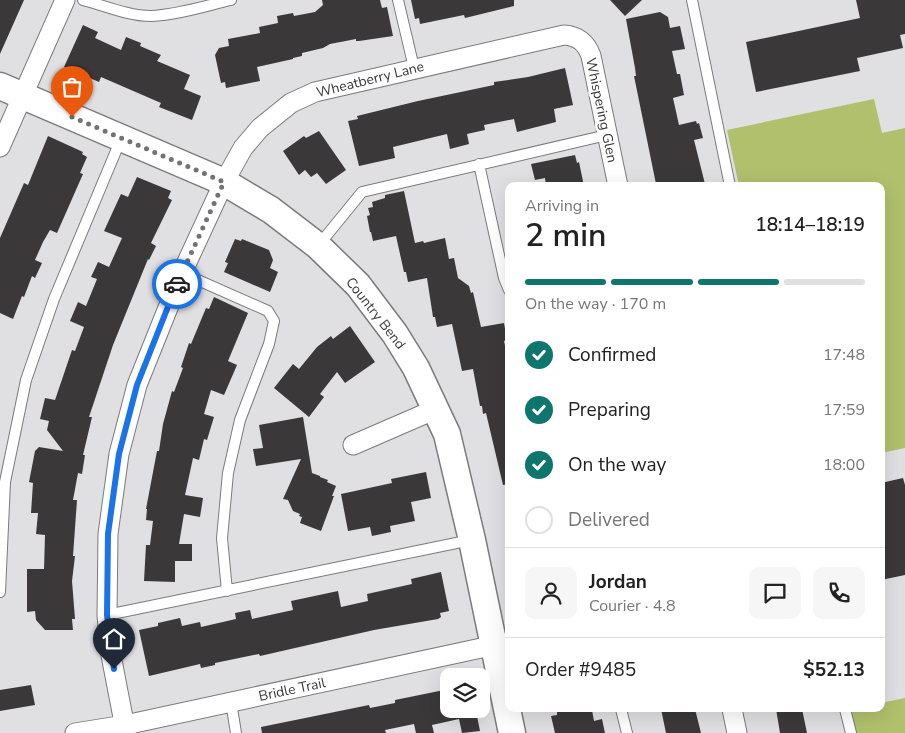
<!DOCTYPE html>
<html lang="en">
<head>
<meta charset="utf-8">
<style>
  body { margin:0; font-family:"Nunito Sans",sans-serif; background:#f6f6f6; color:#222; height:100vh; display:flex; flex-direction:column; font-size:19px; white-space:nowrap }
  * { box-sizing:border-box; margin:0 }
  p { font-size:16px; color:#767676 }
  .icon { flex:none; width:28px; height:28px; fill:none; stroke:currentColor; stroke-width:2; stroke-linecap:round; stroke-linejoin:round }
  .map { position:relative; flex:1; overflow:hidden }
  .details { position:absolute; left:505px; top:182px; width:380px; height:530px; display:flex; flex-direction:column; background:#fff; border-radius:10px; box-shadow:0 5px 20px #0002 }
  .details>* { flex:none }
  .controls { position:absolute; left:440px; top:668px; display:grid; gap:10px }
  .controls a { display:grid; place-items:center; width:50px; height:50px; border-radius:10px; background:#fff; box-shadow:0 5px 20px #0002; font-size:25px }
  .pin { position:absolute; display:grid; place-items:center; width:42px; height:42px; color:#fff; margin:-51px -21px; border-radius:50% 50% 50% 0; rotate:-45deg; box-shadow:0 0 5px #0007 }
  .pin .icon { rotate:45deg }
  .courier { position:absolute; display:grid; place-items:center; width:50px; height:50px; margin:-25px; border:4px solid #1a73e8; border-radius:50%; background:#fff; color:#222; box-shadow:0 1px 6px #0007 }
  .head em { font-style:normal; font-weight:600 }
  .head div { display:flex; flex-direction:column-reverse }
  .head { display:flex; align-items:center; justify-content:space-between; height:85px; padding:0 20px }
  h1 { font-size:32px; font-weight:600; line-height:38px }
  .bar { display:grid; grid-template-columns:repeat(4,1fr); gap:8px 5px; align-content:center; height:60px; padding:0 20px }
  .bar i { height:6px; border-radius:4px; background:#e0e0e0 }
  .bar .selected { background:#0f766e }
  .bar p { grid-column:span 4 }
  .line { display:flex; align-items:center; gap:12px; padding:0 20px; border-top:1px solid #e0e0e0 }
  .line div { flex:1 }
  .round { display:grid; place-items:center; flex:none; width:52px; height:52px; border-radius:10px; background:#f6f6f6 }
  ol { padding:0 20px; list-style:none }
  li { display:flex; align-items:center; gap:15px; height:55px }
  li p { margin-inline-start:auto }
  li .icon { padding:5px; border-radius:50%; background:#0f766e; color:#fff; stroke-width:4 }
  li:last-child { color:#767676 }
  li i { width:28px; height:28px; border:2px solid #e0e0e0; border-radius:50% }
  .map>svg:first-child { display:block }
  .green { fill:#b0c06c }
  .building { fill:#3b383a }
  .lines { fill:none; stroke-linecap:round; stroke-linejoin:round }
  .lane-casing { stroke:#7b7a7c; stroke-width:12 }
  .street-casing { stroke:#7b7a7c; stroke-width:21 }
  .secondary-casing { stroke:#7b7a7c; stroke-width:29 }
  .lane { stroke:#fff; stroke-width:10 }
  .street { stroke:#fff; stroke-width:19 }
  .secondary { stroke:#fff; stroke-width:26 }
  .done { stroke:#737274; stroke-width:5; stroke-dasharray:0 9 }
  .route { stroke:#1a73e8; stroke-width:6 }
  .labels { text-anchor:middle; stroke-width:5; stroke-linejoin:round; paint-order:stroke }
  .street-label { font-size:14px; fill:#393839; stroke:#fff }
</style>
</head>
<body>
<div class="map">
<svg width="905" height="733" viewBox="0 0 905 733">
  <rect width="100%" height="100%" fill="#e0dfe2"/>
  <path class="green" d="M874,99L882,133L905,128V448L881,453V186H739L727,130Z
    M905,698V733H855L851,710L881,709V703Z"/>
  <path class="building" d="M0,0H24L0,54Z
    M322,0H380L382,8L387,7L393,36L359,41H356V39L330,44L323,48L302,53V56L293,58V59L257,67L260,81L226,88L225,82L221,83L215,55L219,48L229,46L228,39L260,33L259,27L278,23L277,16L293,13L294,16L315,12L323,5Z
    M411,0H514V6L465,18L464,15L420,24L419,18L415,19Z
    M610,0H642L625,16Z
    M856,0H905V34L900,35L903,48L857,58L860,71L756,92L746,42L860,18Z
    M660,12L668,17L670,28L680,26L685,49L672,51L677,74H680L684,95L673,98L679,125L696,121L697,124L699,123L703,138L694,140L705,184L694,186H658V183L656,184L634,76H636L635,68L626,19Z
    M83,25L98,32L95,38L121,50L126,37L141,43L140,46L161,55L157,61L190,75L184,89L201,96L192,120L159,107L161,103L101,77L99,82L64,67Z
    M565,68L573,105L554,109L556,122L517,132L514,119L484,125L485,130L467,134L469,144L450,149L447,134L393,147L395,158L359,166L348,121L358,119L357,116L418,101L494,85V82L528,77Z
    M319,131L346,170L326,184L317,173L311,177L305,170L299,175L283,151L304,136L306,138Z
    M48,136L83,152L82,154L87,157L80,173L83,174L57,233L50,230L43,242L35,260L42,263L35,278L32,276L24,297L22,296L13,319L0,313V238L24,183L28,185Z
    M575,155L577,163L579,162L584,186H546L545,178L535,180L531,164Z
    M137,177L171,191L168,198L172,200L151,243L156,246L149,260L148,259L113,345L89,417H92L83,455H85L82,474L78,473L73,500H77L73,556H75L72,581L75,619H72L73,630H45L36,620L35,611L27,612V569H44L45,535L36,534L38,513H31L33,483L29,482L35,451L39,447L63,451L47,430L49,421L40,419L45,398L55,400L72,350L75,351L84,327L70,321L78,302L86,306L97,279L91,277L98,262L109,267L122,238L104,231L121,194L128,197Z
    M404,191L415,243L423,241L424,243L445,238L449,259L454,258L458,278L469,286L471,293L473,292L481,327L504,323L507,340L504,341L509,364V484L503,485L486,413L483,414L482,406H480L473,369L462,371L452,324L437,327L435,317H433L427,278L408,282L406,272H404L396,236L373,241L371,232H370L367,216L370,215L368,208L373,207L372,202L385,198V195Z
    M235,239L241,241L242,239L269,250L273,260L270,268L278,272L270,292L224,272L228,263L225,262Z
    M214,297L248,313L228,361L237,365L224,395L211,390L204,414L214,417L207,440L204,439L199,460L193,458L185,495L203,498L200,517L184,514L179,544H192V561H175V582L144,581L146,545H150L153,521L146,520L147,509H146L157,451H159L163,424L172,391L174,392L183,368L181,367L189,343L191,344L206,308L209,309Z
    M350,326L375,362L345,383L337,372L320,394L324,397L309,417L274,388L293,364L299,369L317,347L331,336L333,339Z
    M303,417L312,473L320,476V477L328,480L327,482L336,486L332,496H334L321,531L300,523L302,517L299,516L300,514L293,511L288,500L283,499L301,459L256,466L253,449L263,448L259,425Z
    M426,472L431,498L411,502L415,521L390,526L391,532L372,536L370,527L348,531L341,494L392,483L391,479Z
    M903,478L905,485V575L881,580V483Z
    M441,572L449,611L440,613L441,617L438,619L374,630L260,656L259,654L215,663V665L201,668L200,664L149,676L139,630L158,626V623L180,618L182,626L200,622L201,627L236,619L235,613L250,610L252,619L293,610L291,601L338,591L341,607L368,601L367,594L412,584L411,579Z
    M31,685L35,705L0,711V690Z
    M449,689V709H482L483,714L477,716L480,731L462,733L459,719L432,725L434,733H416L414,724L385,730L386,733H262L261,727L369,705L370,708L395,703V700Z
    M569,709H585L586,712L592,710L594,721L602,719L605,733H555L551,716L557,715V712Z
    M661,709H695L701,733H666Z
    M776,709H802L807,733H780Z"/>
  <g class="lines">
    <g class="lane-casing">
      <path id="lane" d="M83,0C105,6 129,16 151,16C177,15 205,6 231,0
        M398,0L414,68
        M692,0L730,186
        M479,164L504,278L509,290
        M318,246L362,192L607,135
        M182,273L268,311L274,321L269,344L240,420L228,473L222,538L227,591
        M0,592L5,482L26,380L54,299L121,139
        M107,615L471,540
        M231,702L236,733
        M621,709L627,733
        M845,709L851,733"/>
    </g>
    <g class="street-casing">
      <path id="street" d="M0,147L65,0
        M353,445L436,409
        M732,709L737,733
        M75,733L125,725L509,642
        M126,733L110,650L107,615L108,534L119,454L137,385L182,273L224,182L243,148L260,128L291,103L315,92L564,35C578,36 586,42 591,56L618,186"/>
    </g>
    <g class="secondary-casing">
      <path id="secondary" d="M0,86L224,182L271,210L318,246L358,285L395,334L416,368L447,434L472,540L512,733"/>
    </g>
    <use href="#lane" class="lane"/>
    <use href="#street" class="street"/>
    <use href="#secondary" class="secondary"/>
  </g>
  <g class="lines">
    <path class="done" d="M72,117L224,182L177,284"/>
    <path class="route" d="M114,669L107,615L108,534L119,454L137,385L177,284"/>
  </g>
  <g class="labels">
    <g class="street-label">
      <text transform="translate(370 79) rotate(-14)" y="5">Wheatberry Lane</text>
      <text transform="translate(602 110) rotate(78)" y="5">Whispering Glen</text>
      <text transform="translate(376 313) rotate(52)" y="5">Country Bend</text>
      <text transform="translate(292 689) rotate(-12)" y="5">Bridle Trail</text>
    </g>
  </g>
</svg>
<div class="controls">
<a><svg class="icon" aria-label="layers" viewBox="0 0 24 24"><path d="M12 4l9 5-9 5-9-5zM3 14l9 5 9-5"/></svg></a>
</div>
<div class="pin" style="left:72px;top:117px;background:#ea580c"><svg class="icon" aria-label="bag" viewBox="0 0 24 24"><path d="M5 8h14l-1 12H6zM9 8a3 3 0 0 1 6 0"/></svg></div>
<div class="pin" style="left:114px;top:669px;background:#1f2937"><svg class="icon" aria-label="home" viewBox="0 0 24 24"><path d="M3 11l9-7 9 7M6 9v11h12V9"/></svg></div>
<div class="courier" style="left:177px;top:284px"><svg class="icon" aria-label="car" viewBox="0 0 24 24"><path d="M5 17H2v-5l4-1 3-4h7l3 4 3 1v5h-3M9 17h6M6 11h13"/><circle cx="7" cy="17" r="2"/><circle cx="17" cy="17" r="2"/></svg></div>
<section class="details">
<div class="head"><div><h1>2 min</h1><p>Arriving in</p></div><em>18:14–18:19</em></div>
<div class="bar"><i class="selected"></i><i class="selected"></i><i class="selected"></i><i></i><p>On the way · 170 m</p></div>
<ol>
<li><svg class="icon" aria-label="check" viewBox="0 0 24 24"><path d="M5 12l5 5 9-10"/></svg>Confirmed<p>17:48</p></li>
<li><svg class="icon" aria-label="check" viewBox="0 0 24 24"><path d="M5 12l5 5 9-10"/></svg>Preparing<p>17:59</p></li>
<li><svg class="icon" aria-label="check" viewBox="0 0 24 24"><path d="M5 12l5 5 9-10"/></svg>On the way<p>18:00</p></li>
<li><i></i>Delivered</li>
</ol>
<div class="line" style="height:90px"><a class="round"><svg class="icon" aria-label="person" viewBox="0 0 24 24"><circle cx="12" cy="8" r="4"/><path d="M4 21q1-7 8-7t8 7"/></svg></a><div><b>Jordan</b><p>Courier · 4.8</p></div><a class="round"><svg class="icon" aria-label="chat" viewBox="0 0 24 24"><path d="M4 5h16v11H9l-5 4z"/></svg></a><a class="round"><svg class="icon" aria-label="phone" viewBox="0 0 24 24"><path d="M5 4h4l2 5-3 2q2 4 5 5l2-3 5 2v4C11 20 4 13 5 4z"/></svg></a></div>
<div class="line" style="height:65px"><div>Order #9485</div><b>$52.13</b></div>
</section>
</div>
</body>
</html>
